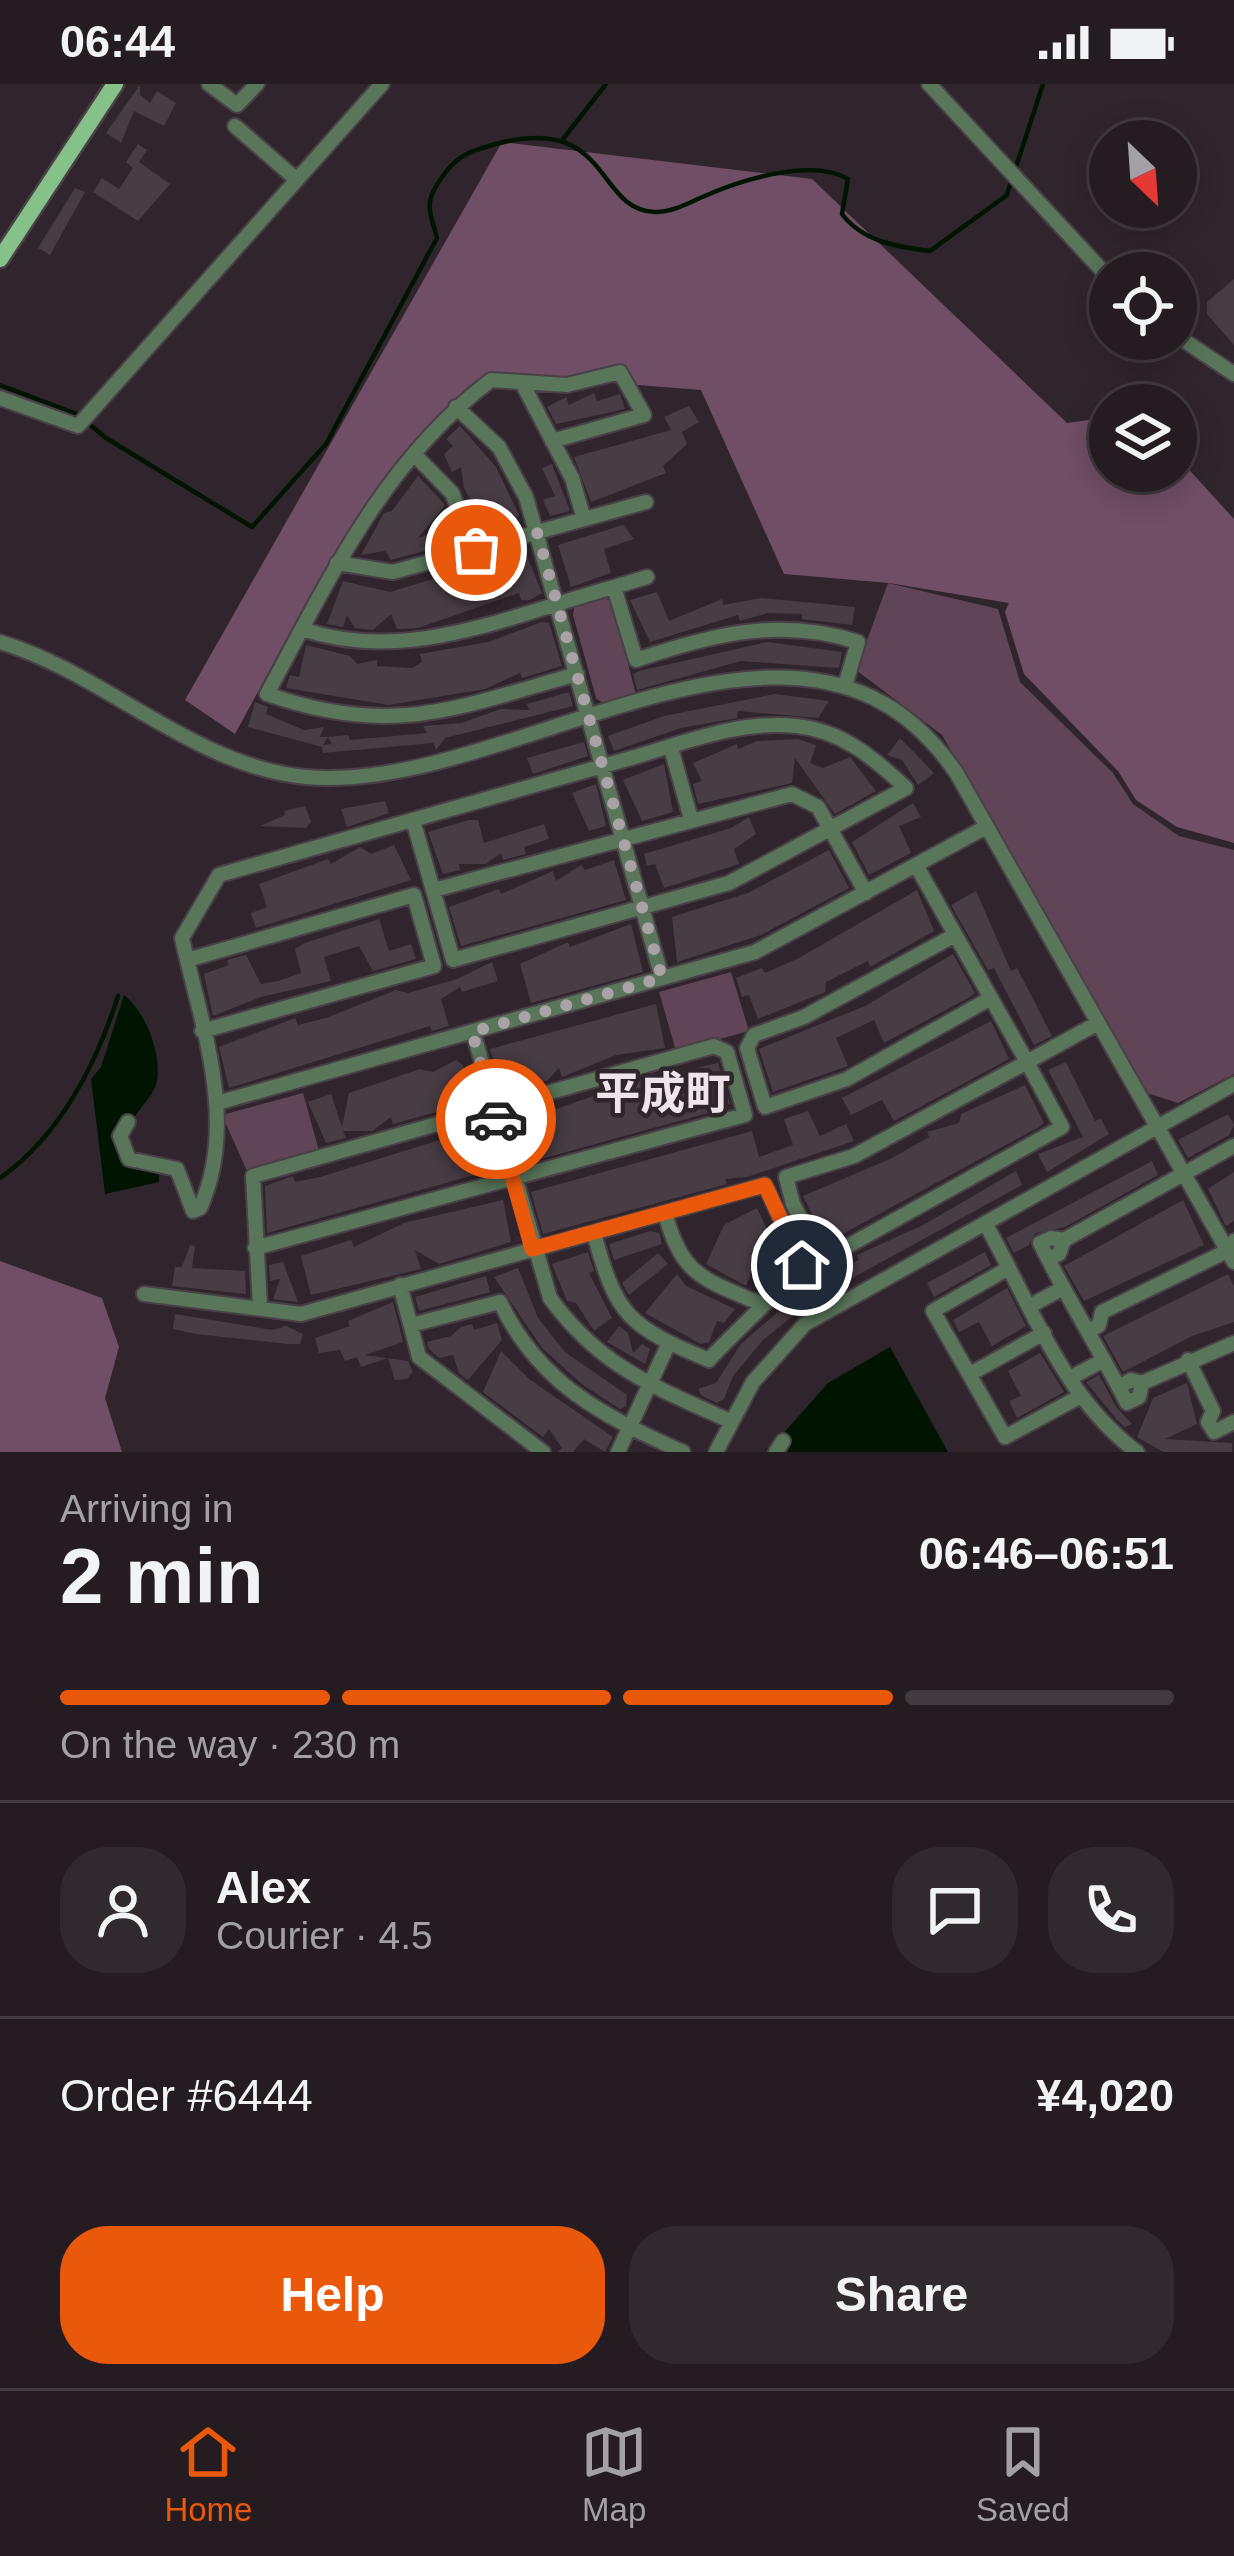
<!DOCTYPE html>
<html lang="en">
<head>
<meta charset="utf-8">
<style>
  body { margin:0; font-family:Helvetica,"Noto Sans JP",sans-serif; background:#30292e; color:#f1f3f6; height:100vh; display:flex; flex-direction:column; font-size:45px; white-space:nowrap }
  * { box-sizing:border-box; margin:0 }
  p { font-size:39px; color:#a3a1a5 }
  .icon { flex:none; width:66px; height:66px; fill:none; stroke:currentColor; stroke-width:2; stroke-linecap:round; stroke-linejoin:round }
  .map { position:relative; height:1368px; overflow:hidden }
  .drawer { display:flex; flex-direction:column; background:#241c21; flex:1 }
  .drawer>* { flex:none }
  .needle { width:78px; rotate:155deg }
  .tools { position:absolute; left:1089px; top:36px; display:grid; gap:24px }
  .tools a { display:grid; place-items:center; width:108px; height:108px; border-radius:50%; background:#241c21; box-shadow:0 6px 30px #0003,0 0 0 3px #413a3f; font-size:60px }
  .pin { position:absolute; display:grid; place-items:center; width:102px; height:102px; color:#fff; margin:-51px; border:6px solid #fff; border-radius:50%; box-shadow:0 3px 12px #0007 }
  .courier { position:absolute; display:grid; place-items:center; width:120px; height:120px; margin:-60px; border:9px solid #ea580c; border-radius:50%; background:#fff; color:#222; box-shadow:0 3px 15px #0007 }
  .headline em { font-style:normal; font-weight:700 }
  .headline div { display:flex; flex-direction:column-reverse }
  .headline { display:flex; align-items:center; justify-content:space-between; height:204px; padding:0 60px }
  h1 { font-size:78px; font-weight:700; line-height:90px }
  .bar { display:grid; grid-template-columns:repeat(4,1fr); gap:18px 12px; align-content:center; height:144px; padding:0 60px }
  .bar i { height:15px; border-radius:9px; background:#413a3f }
  .bar .active { background:#ea580c }
  .bar p { grid-column:span 4 }
  .line { display:flex; align-items:center; gap:30px; padding:0 60px; border-top:3px solid #413a3f }
  .line div { flex:1 }
  .round { display:grid; place-items:center; flex:none; width:126px; height:126px; border-radius:48px; background:#30292e }
  .cta { display:flex; gap:24px; margin-top:auto; padding:24px 60px }
  .cta a { flex:1; height:138px; border-radius:48px; background:#ea580c; color:#fff; font-size:48px; font-weight:700; line-height:138px; text-align:center }
  .cta a+a { background:#30292e; color:#f1f3f6 }
  .status { display:flex; justify-content:space-between; align-items:center; height:84px; padding:0 60px; background:#241c21; direction:ltr }
  .status svg { height:33px; fill:currentColor }
  .menu { display:flex; justify-content:space-around; align-items:center; height:168px; border-top:3px solid #413a3f; background:#241c21; font-size:33px; color:#a3a1a5 }
  .menu a { display:grid; justify-items:center; gap:6px }
  .menu .active { color:#ea580c }
  .map>svg:first-child { display:block }
  .green { fill:#5f4556 }
  .forest { fill:#704e65 }
  .water { fill:#001501 }
  .lines { fill:none; stroke-linecap:round; stroke-linejoin:round }
  .stream { stroke:#001501; stroke-width:4.5 }
  .building { fill:#493d45 }
  .minor-casing { stroke:#4a4047; stroke-width:18 }
  .major-casing { stroke:#4a4047; stroke-width:21 }
  .minor { stroke:#59755a; stroke-width:14 }
  .major { stroke:#86c189; stroke-width:16 }
  .done { stroke:#aba2a8; stroke-width:12; stroke-dasharray:0 21.6 }
  .route { stroke:#ea580c; stroke-width:15 }
  .labels { text-anchor:middle; stroke-width:9; stroke-linejoin:round; paint-order:stroke }
  .quarter-label { font-size:45px; font-weight:bold; fill:#ede5ea; stroke:#30252c }
</style>
</head>
<body>
<div class="status"><b>06:44</b><svg viewBox="0 0 49 12"><path d="M0 12V9h3v3zM5 12V6h3v6zM10 12V3h3v9zM15 12V0h3v12zM26 1h20v11H26zM47 4h2v5h-2z"/></svg></div>
<div class="map">
<svg width="1234" height="1368" viewBox="0 0 1234 1368">
  <rect width="100%" height="100%" fill="#30252c"/>
  <path class="green" d="M888,499L998,525L1020,598L1113,689L1133,720L1179,752L1234,766V990L1178,1019L1147,1009L942,651L856,586Z
    M603,512L613,520L636,611L605,621L596,614L573,531L575,520Z
    M731,888L749,947L676,967L659,908Z
    M303,1009L319,1067L247,1087L222,1031Z"/>
  <path class="forest" d="M502,58L812,95L1067,339L1110,333V387H1176V372L1183,379L1234,435V759L1177,743L1136,716L1118,687L1024,590L1005,528L1009,519L889,499L784,490L701,306L487,289C368,378 306,523 235,650L185,616Z
    M0,1177L102,1214L119,1263L105,1314L122,1368H0Z"/>
  <path class="water" d="M124,911C145,927 164,973 156,1001C152,1012 140,1024 134,1034L127,1030L114,1049L122,1080L159,1090V1098L105,1110L91,995L101,983Z
    M890,1263L948,1368H785L791,1357L781,1352L828,1299Z"/>
  <g class="lines">
    <path class="stream" d="M563,55L606,0
      M1015,86L1043,0
      M0,301L77,330L106,354L252,443L326,360L437,154C428,122 424,117 445,89C460,69 477,65 500,59C611,31 595,126 655,128C674,128 690,118 707,111C744,95 813,74 848,95L842,130C863,158 898,163 930,167L1007,111L1011,97
      M0,1094C60,1052 97,979 118,912"/>
  </g>
  <path class="building" d="M140,1V11L150,19L157,7L176,19L164,42L134,27L121,59L106,49Z
    M138,60L147,66L139,78L170,100L138,137L93,108L102,94L119,105L133,84L126,78Z
    M75,104L85,108L50,171L38,164Z
    M1234,195V261L1207,230V218Z
    M594,309L597,317L620,310L625,325L556,340L547,323L566,313L569,321Z
    M689,322L699,338L682,348L687,360L663,382L666,389L591,418L574,373L671,346L664,333Z
    M460,342L496,383L519,431L514,440L482,452L476,436L481,434L464,404L461,383L452,388L444,370L453,362L446,355Z
    M552,380L570,427L550,432L543,416L555,412L542,384Z
    M418,392L445,421L418,454L454,442L458,458L391,476L385,467L361,471L384,429L392,427Z
    M623,441L634,455L604,465L611,489L571,503L558,461Z
    M525,467L542,509L530,516H521L519,509L418,544L397,545L391,530L373,546L355,544L347,531L343,543L327,540L343,497L390,508Z
    M657,508L669,537L722,515L723,521L761,514L855,523L852,541L802,535V530L768,529L740,537L738,531L650,558L630,516Z
    M542,538L549,539L562,582L522,594L520,589L485,605L389,621L286,604L290,591L299,593L306,561L350,572L357,580L377,576V582L412,584L422,578L420,570L488,558Z
    M767,558L842,568L839,584L741,577L637,606L633,590L639,587Z
    M569,608L573,622L445,654L436,666L433,659L323,669L322,663L248,643L255,618L268,623L266,630L304,646L324,643L320,653H328L323,661L332,660L328,653L348,651L350,656L427,649L423,642L461,639L501,625L529,626L527,620Z
    M775,610L829,617L818,634L738,627L737,634L681,644L614,667L608,652L664,632Z
    M900,654L934,689L918,701L902,676L887,671Z
    M798,655L816,661L810,679L823,684L850,673L876,707L835,730L795,674L792,699L698,720L693,700L702,697L693,679L737,660L738,665L757,657Z
    M584,658L588,672L533,690L527,674Z
    M664,680L673,728L642,737L623,696Z
    M596,700L606,742L589,747L572,709Z
    M385,717L389,729L347,743L341,725Z
    M913,719L921,733L899,742L911,769L869,791L852,758Z
    M305,722L311,738L306,744L260,742L285,731L284,727Z
    M749,733L756,750L734,765L739,780L664,804L655,780L647,782L644,770L731,744Z
    M469,736H478L484,759L544,740L549,755L524,763L526,770L503,776L501,769L486,780H459L460,786L443,790L428,748Z
    M394,761L411,796L256,844L251,829L267,823L259,800L328,775L331,780L360,763L371,770Z
    M829,766L849,804L761,851L677,878L672,833L748,809Z
    M614,776L626,816L461,862L449,823L499,805L501,810L553,787L556,797L581,781L585,786Z
    M917,806L934,847L870,883L868,877L826,898L825,908L758,935L749,911L742,913L736,894L762,884L765,889L799,874Z
    M976,807L1011,887L1017,884L1052,952L1034,961L994,884L988,886L951,821Z
    M379,835L389,867L411,860L416,875L373,887L359,862L324,873L331,897L261,913L213,932L204,890L229,881L227,876L246,871L261,900L278,897L301,889L295,865L305,859Z
    M631,840L643,888L531,919L520,880L568,858L570,863Z
    M953,870L975,909L970,913L884,959L874,936L836,954L848,982L773,1008L759,965L865,922Z
    M492,878L498,897L462,908L460,903L441,915L449,942L432,947L430,942L229,1004L219,963L295,934L298,941L326,934L396,906L408,909L457,895Z
    M656,920L665,964L616,971L562,993L559,984L547,997L502,1007L490,965Z
    M991,937L1009,975L894,1037L882,1016L851,1031L842,1014Z
    M456,976L463,981L472,1013L469,1019L393,1040L391,1033L372,1047H343L346,1054L326,1059L308,1018L331,1010L342,1043L349,1009L420,985L433,988Z
    M1066,978L1095,1037L1101,1035L1109,1050L1047,1088L1038,1070L1083,1053L1048,986Z
    M718,979L730,1020L715,1027L523,1080L509,1033L527,1035L634,998Z
    M1025,1001L1044,1039L1037,1044L826,1159L803,1112L890,1075L929,1053L927,1048L959,1039L961,1030Z
    M808,1027L820,1052L846,1040L854,1057L747,1093L725,1095L727,1100L543,1150L531,1108L752,1047L759,1073L793,1061L784,1035Z
    M1228,1030L1234,1041L1229,1051L1188,1074L1178,1056Z
    M472,1046L481,1049L492,1086L267,1149L265,1102L293,1092L295,1098L320,1093Z
    M1152,1077L1158,1091L1065,1143L1035,1149L1029,1161L1014,1169L1006,1154Z
    M1016,1087L1022,1101L845,1198L838,1185L859,1176L857,1171L923,1141Z
    M1234,1088V1137L1226,1142L1208,1105Z
    M503,1116L511,1158L439,1180L415,1166L421,1185L311,1211L301,1172L351,1156L354,1163L404,1139Z
    M1183,1116L1204,1161L1084,1217L1064,1182Z
    M757,1124L776,1165L771,1167L783,1185L766,1199L754,1181L746,1202L706,1180L724,1141Z
    M650,1147L659,1149L662,1160L614,1176L609,1160Z
    M190,1161L195,1162L192,1184L245,1187L246,1210L172,1202L175,1183H182Z
    M588,1168L594,1187L589,1189L612,1234L594,1247L576,1219L567,1217L552,1180Z
    M985,1168L991,1181L934,1213L927,1199Z
    M658,1169L668,1180L629,1211L622,1199Z
    M283,1178L298,1218L273,1215L280,1195L270,1197L269,1181Z
    M518,1184L538,1234L565,1268L627,1311L626,1322L620,1325L583,1301L542,1264L494,1193Z
    M677,1190L686,1202L735,1225L724,1239L717,1237L709,1258L701,1260L645,1229Z
    M1228,1190L1234,1202V1238L1192,1252L1123,1288L1103,1252Z
    M486,1192L490,1208L419,1227L415,1213Z
    M1007,1204L1026,1242L992,1262L979,1238L959,1248L953,1236Z
    M803,1206L811,1217L763,1256L733,1292L724,1315L717,1319L702,1312L698,1305L716,1299L741,1260Z
    M393,1218L403,1258L365,1271L408,1277L413,1288L407,1295L395,1296L388,1274L361,1283L357,1273L345,1277L340,1266L319,1269L315,1254L350,1242L348,1237Z
    M175,1230L273,1246L286,1242L303,1250L300,1260H288L196,1250L173,1245Z
    M497,1239L502,1256L468,1296L459,1289L453,1271L439,1274L429,1265L427,1258L451,1252L461,1243L472,1240L474,1246Z
    M619,1242L628,1249L633,1269L642,1260L650,1265L645,1280L607,1258Z
    M501,1267L529,1295L613,1353L605,1368L584,1355L573,1368H558L562,1364L549,1345L543,1353L483,1308Z
    M1040,1269L1064,1308L1017,1334L1009,1317L1021,1312L1008,1287Z
    M1099,1291L1117,1324L1132,1340L1125,1343L1119,1338L1086,1298Z
    M1187,1299L1197,1340L1165,1355L1232,1359V1368H1163L1137,1353L1153,1314Z"/>
  <g class="lines">
    <g class="minor-casing">
      <path id="minor" d="M209,0L237,21L257,0
        M929,0L1110,195
        M235,42L297,96
        M1176,251L1234,290
        M522,299L572,394L584,435
        M0,314L78,342L382,0
        M456,323L499,363L526,413L662,894
        M552,357L644,331L620,288L567,301L491,296C384,377 329,495 267,610C392,654 456,624 577,590
        M414,370L452,409L476,466
        M337,479L393,488L646,418
        M614,503L647,493
        M302,545C407,581 511,531 614,503L636,576C713,550 779,533 858,558L845,602
        M0,558C106,590 192,682 306,693C511,712 804,462 957,690L1234,1178
        M671,664L691,735
        M916,781L1027,978L1098,939
        M434,806L792,710L818,723L866,809
        M955,851L804,933L754,951L747,964L765,1023L847,995L991,914
        M187,876L414,811L434,882L202,947
        M473,948L550,1214C600,1283 655,1303 730,1337
        M1027,978L1062,1043L830,1172L818,1168L793,1120L786,1093L854,1072Z
        M217,1019L755,868L986,743
        M128,1038L120,1052L129,1075L177,1085L193,1127L200,1124C239,1038 201,941 182,854L219,791C351,754 484,715 617,678C674,663 737,635 796,642C841,646 874,674 906,704L729,799L453,876L413,736
        M665,1129C682,1192 703,1195 759,1219
        M985,1139C1030,1218 1062,1313 1137,1368
        M1064,1156L1234,1062
        M255,1164L745,1031L727,968L714,962L253,1092L260,1223
        M1048,1175L1059,1170L1064,1156L1051,1154L1040,1159C1067,1214 1099,1265 1127,1319L1139,1313L1142,1299L1131,1296L1119,1303
        M1009,1184L933,1227L1005,1353L1079,1313
        M400,1201L419,1273L543,1368
        M144,1210L301,1230L765,1101L802,1181C799,1189 724,1258 709,1276C630,1243 616,1233 594,1149
        M1030,1222L1063,1204
        M411,1241L500,1218C539,1300 603,1332 683,1368
        M1088,1248L1099,1241L1102,1228L1225,1168L1234,1157
        M1188,1276L1213,1327L1208,1338L1214,1348L1234,1338
        M970,1290L1044,1249
        M1070,1294L1104,1276
        M1142,1299L1234,1259
        M618,1368L669,1259
        M716,1368L753,1298L805,1240L1234,1000
        M776,1368L783,1357"/>
    </g>
    <g class="major-casing">
      <path id="major" d="M0,175L115,0"/>
    </g>
    <use href="#minor" class="minor"/>
    <use href="#major" class="major"/>
  </g>
  <g class="lines">
    <path class="done" d="M476,466L537,448L662,894L472,948L496,1035"/>
    <path class="route" d="M496,1035L532,1165L765,1101L802,1181"/>
  </g>
  <g class="labels">
    <g class="quarter-label">
      <text x="663" y="1025">平成町</text>
    </g>
  </g>
</svg>
<div class="tools">
<a><svg class="needle" viewBox="-14 -14 28 28"><path d="M0-13l5 13h-10z" fill="#e53935"/><path d="M0 13l5-13h-10z" fill="#a3a1a5"/></svg></a>
<a><svg class="icon" aria-label="locate" viewBox="0 0 24 24"><circle cx="12" cy="12" r="6"/><path d="M12 2v4M12 18v4M2 12h4M18 12h4"/></svg></a>
<a><svg class="icon" aria-label="layers" viewBox="0 0 24 24"><path d="M12 4l9 5-9 5-9-5zM3 14l9 5 9-5"/></svg></a>
</div>
<div class="pin" style="left:476px;top:466px;background:#ea580c"><svg class="icon" aria-label="bag" viewBox="0 0 24 24"><path d="M5 8h14l-1 12H6zM9 8a3 3 0 0 1 6 0"/></svg></div>
<div class="pin" style="left:802px;top:1181px;background:#1f2937"><svg class="icon" aria-label="home" viewBox="0 0 24 24"><path d="M3 11l9-7 9 7M6 9v11h12V9"/></svg></div>
<div class="courier" style="left:496px;top:1035px"><svg class="icon" aria-label="car" viewBox="0 0 24 24"><path d="M5 17H2v-5l4-1 3-4h7l3 4 3 1v5h-3M9 17h6M6 11h13"/><circle cx="7" cy="17" r="2"/><circle cx="17" cy="17" r="2"/></svg></div>
</div>
<section class="drawer">
<div class="headline"><div><h1>2 min</h1><p>Arriving in</p></div><em>06:46–06:51</em></div>
<div class="bar"><i class="active"></i><i class="active"></i><i class="active"></i><i></i><p>On the way · 230 m</p></div>
<div class="line" style="height:216px"><a class="round"><svg class="icon" aria-label="person" viewBox="0 0 24 24"><circle cx="12" cy="8" r="4"/><path d="M4 21q1-7 8-7t8 7"/></svg></a><div><b>Alex</b><p>Courier · 4.5</p></div><a class="round"><svg class="icon" aria-label="chat" viewBox="0 0 24 24"><path d="M4 5h16v11H9l-5 4z"/></svg></a><a class="round"><svg class="icon" aria-label="phone" viewBox="0 0 24 24"><path d="M5 4h4l2 5-3 2q2 4 5 5l2-3 5 2v4C11 20 4 13 5 4z"/></svg></a></div>
<div class="line" style="height:156px"><div>Order #6444</div><b>¥4,020</b></div>
<div class="cta"><a>Help</a><a>Share</a></div>
</section>
<nav class="menu">
<a class="active"><svg class="icon" aria-label="home" viewBox="0 0 24 24"><path d="M3 11l9-7 9 7M6 9v11h12V9"/></svg>Home</a>
<a><svg class="icon" aria-label="map" viewBox="0 0 24 24"><path d="M3 6l6-2 6 2 6-2v14l-6 2-6-2-6 2zM9 4v14M15 6v14"/></svg>Map</a>
<a><svg class="icon" aria-label="saved" viewBox="0 0 24 24"><path d="M7 4h10v16l-5-4-5 4z"/></svg>Saved</a>
</nav>
</body>
</html>
